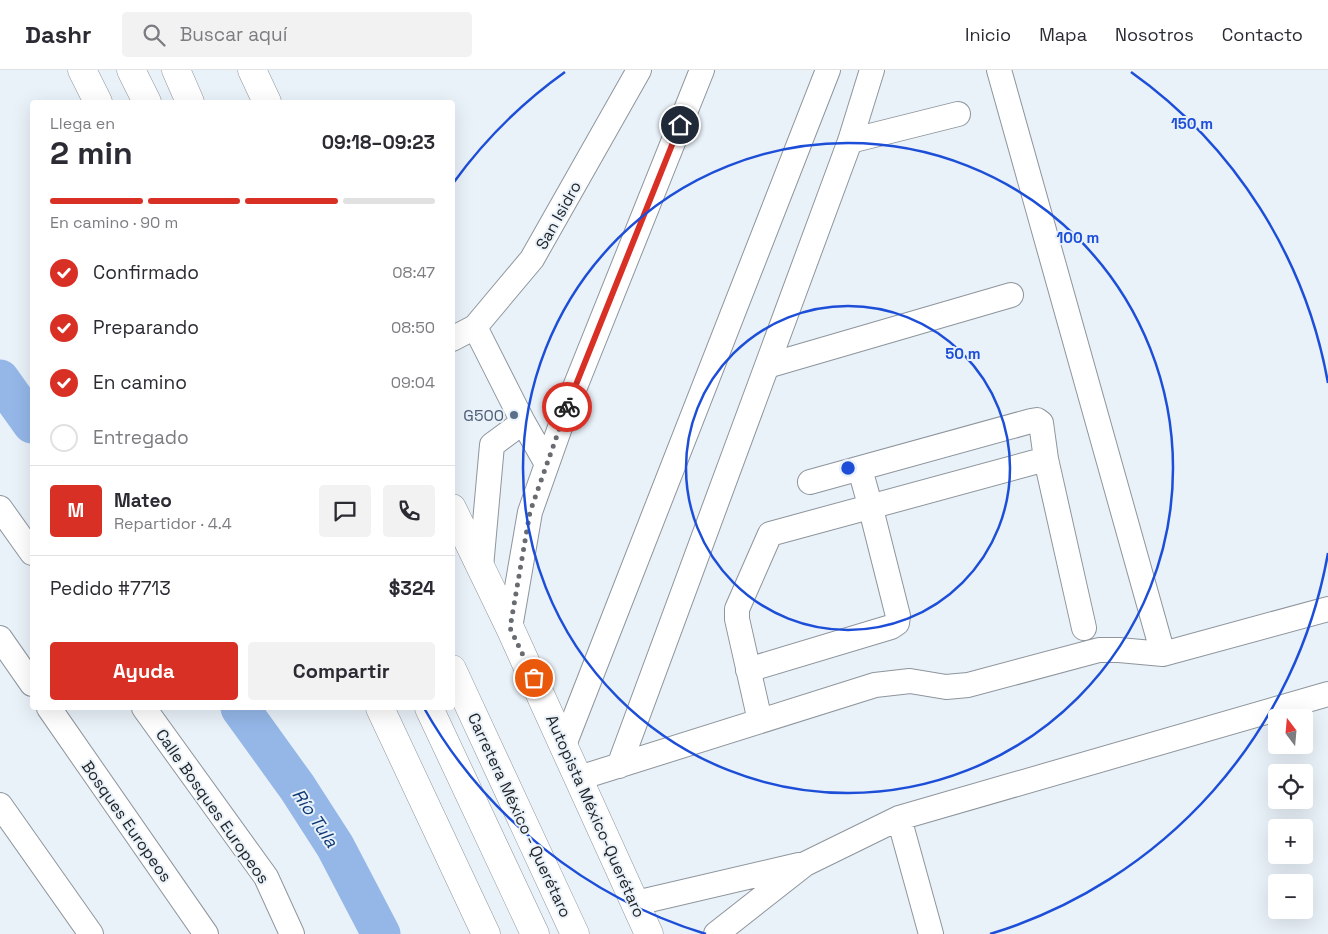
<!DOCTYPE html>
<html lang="es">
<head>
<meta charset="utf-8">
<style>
  body { margin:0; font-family:"Space Grotesk",sans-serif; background:#f2f2f3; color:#2b2b33; height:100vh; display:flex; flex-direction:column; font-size:19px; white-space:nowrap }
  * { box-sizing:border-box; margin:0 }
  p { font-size:16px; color:#7c7c81 }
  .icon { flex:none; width:28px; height:28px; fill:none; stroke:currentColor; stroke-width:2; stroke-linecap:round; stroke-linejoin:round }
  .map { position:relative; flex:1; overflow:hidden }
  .panel { position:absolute; left:30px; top:30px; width:425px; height:610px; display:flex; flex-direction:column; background:#fff; border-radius:5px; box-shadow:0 5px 20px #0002 }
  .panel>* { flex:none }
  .needle { width:32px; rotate:344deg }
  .buttons { position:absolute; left:1268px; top:639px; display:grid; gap:10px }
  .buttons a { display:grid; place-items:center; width:45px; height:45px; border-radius:5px; background:#fff; box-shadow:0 5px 20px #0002; font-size:25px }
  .pin { position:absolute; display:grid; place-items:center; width:42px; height:42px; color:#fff; margin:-21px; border:2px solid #fff; border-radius:50%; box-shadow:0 1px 5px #0007 }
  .courier { position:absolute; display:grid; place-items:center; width:50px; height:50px; margin:-25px; border:4px solid #d93025; border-radius:50%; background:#fff; color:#222; box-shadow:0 1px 6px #0007 }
  .headline em { font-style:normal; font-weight:700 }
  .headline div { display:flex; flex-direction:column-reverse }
  .headline { display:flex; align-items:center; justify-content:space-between; height:85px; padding:0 20px }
  h1 { font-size:32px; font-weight:700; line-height:38px }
  .bar { display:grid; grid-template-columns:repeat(4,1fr); gap:8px 5px; align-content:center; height:60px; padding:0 20px }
  .bar i { height:6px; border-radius:4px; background:#e1e1e2 }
  .bar .current { background:#d93025 }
  .bar p { grid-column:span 4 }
  .line { display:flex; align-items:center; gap:12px; padding:0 20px; border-top:1px solid #e1e1e2 }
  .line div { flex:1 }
  .round { display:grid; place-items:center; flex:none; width:52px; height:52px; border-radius:5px; background:#f2f2f3 }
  ol { padding:0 20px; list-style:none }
  li { display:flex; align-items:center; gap:15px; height:55px }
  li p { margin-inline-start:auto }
  li .icon { padding:5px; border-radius:50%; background:#d93025; color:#fff; stroke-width:4 }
  li:last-child { color:#7c7c81 }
  li i { width:28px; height:28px; border:2px solid #e1e1e2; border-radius:50% }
  .button { display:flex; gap:10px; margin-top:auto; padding:10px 20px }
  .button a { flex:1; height:58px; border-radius:5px; background:#d93025; color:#fff; font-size:20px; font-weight:700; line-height:58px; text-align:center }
  .button a+a { background:#f2f2f3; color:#2b2b33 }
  header { display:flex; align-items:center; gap:30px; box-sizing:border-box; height:70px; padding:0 25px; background:#fff; border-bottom:1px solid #e1e1e2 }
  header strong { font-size:24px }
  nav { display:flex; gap:28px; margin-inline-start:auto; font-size:18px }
  .search { width:350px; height:45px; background:#f2f2f3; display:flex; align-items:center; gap:12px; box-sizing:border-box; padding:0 18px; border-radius:5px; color:#7c7c81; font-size:19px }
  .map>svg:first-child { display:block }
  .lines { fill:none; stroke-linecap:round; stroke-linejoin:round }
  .river { stroke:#94b7e8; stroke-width:39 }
  .minor-casing { stroke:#8e959c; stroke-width:26 }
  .major-casing { stroke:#8e959c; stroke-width:29 }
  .highway-casing { stroke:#8e959c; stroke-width:29 }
  .minor { stroke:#fff; stroke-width:24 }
  .major { stroke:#fff; stroke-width:28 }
  .highway { stroke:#fff; stroke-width:28 }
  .done { stroke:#686c71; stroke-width:5; stroke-dasharray:0 9 }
  .route { stroke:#d93025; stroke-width:6 }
  .ring { fill:none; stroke:#1d4ed8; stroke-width:2.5 }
  .service-dot { fill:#5c6f8a; stroke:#e9f1f9; stroke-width:2 }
  .labels { text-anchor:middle; stroke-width:4; stroke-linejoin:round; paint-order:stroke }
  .street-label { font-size:16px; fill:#222528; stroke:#e9f1f9 }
  .service-label { font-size:16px; fill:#4e5e75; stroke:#e9f1f9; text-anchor:end }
  .water-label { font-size:18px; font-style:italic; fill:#0e3a75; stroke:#e9f1f9 }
  .centre { fill:#1d4ed8; stroke:#e9f1f9; stroke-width:2.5 }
  .ring-label { font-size:15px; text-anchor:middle; font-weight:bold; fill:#1d4ed8; stroke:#e9f1f9; stroke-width:4; stroke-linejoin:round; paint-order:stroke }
</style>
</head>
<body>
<header>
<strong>Dashr</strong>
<div class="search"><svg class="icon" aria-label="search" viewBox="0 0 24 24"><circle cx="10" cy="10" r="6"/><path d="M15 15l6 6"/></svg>Buscar aquí</div>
<nav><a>Inicio</a><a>Mapa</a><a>Nosotros</a><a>Contacto</a></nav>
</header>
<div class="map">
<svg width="1328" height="864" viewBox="0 0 1328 864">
  <rect width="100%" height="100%" fill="#e9f1f9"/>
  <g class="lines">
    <path class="river" d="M0,309L32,354
      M240,638L297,717L335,776L381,864"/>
    <g class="minor-casing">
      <path id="minor" d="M999,0L1163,584
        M850,71L958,44
        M475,257L523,352L492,375L481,497
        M452,269L475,257L532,189L639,0
        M767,296L1011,225
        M523,352L547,394
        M1046,389L1084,558
        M0,438L32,483
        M510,558L530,442L569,332L702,0
        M0,568L32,614
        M748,600L891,557L897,553L898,546L870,435L860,399
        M49,638L206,864
        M144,638L266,807L292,864
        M760,651L737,549V539L770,464L1046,389L1041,353L1037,350L1031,351L810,412
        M564,675L828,0
        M619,696L850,71L872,0
        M579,708L875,615L910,611L946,617L968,615L1099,580H1119L1163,584L1328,539
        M0,735L91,864
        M899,748L931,864
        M636,833L799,795
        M716,864L805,794L899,748L1328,624"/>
    </g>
    <g class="major-casing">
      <path id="major" d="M82,0L98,32
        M252,0L267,32
        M452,438L510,558L649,864
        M380,638L486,864"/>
    </g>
    <g class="highway-casing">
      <path id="highway" d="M131,0L147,32
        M176,0L190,32
        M452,599L575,864
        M429,638L535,864"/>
    </g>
    <use href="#minor" class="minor"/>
    <use href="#major" class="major"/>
    <use href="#highway" class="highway"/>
  </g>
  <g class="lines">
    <path class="done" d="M534,608L510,558L530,442L567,337"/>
    <path class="route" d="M567,337L680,55"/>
  </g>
  <g class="ring">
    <circle cx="848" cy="398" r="162"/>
    <circle cx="848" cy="398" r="325"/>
    <path d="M1328 483A487 487 0 0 1 990 864M706 864A487 487 0 0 1 424 638M454 112A487 487 0 0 1 565 2M1131 2A487 487 0 0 1 1328 313"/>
  </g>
  <circle class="service-dot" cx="514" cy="345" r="5"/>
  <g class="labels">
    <g class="street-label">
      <text transform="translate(558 145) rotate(-61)" y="6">San Isidro</text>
      <text transform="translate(213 736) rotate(55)" y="6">Calle Bosques Europeos</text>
      <text transform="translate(520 745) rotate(65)" y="6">Carretera México - Querétaro</text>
      <text transform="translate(596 746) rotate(66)" y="6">Autopista México-Querétaro</text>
      <text transform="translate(127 751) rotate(55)" y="6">Bosques Europeos</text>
    </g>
    <g class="service-label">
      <text x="504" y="351">G500</text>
    </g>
    <g class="water-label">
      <text transform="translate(315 748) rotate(56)" y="6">Río Tula</text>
    </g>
  </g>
  <circle cx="848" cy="398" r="8" class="centre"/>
  <g class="ring-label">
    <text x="1192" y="59">150 m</text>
    <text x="1078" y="173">100 m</text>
    <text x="963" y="289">50 m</text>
  </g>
</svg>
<div class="buttons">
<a><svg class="needle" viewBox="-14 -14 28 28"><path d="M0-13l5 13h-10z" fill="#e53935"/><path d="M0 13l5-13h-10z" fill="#7c7c81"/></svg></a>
<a><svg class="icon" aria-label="locate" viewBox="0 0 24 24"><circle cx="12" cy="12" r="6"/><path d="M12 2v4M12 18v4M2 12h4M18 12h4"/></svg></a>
<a>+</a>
<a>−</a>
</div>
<div class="pin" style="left:534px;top:608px;background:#ea580c"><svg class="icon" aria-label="bag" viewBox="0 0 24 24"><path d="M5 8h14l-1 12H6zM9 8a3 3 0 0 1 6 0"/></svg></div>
<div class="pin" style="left:680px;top:55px;background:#1f2937"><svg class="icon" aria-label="home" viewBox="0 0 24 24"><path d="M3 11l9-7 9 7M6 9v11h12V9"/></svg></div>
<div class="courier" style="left:567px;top:337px"><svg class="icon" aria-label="bike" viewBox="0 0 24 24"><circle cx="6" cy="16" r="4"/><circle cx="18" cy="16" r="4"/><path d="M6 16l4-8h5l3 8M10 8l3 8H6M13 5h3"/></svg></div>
<section class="panel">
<div class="headline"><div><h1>2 min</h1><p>Llega en</p></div><em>09:18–09:23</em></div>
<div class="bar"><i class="current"></i><i class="current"></i><i class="current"></i><i></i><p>En camino · 90 m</p></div>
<ol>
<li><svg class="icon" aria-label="check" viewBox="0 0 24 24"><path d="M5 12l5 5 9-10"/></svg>Confirmado<p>08:47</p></li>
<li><svg class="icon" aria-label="check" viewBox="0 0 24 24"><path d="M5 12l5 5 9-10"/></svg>Preparando<p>08:50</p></li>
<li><svg class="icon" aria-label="check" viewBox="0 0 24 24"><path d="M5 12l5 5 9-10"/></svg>En camino<p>09:04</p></li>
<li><i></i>Entregado</li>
</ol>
<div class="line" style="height:90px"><b class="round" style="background:#d93025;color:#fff">M</b><div><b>Mateo</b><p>Repartidor · 4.4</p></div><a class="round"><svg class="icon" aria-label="chat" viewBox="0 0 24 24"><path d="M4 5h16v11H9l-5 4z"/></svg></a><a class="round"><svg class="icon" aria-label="phone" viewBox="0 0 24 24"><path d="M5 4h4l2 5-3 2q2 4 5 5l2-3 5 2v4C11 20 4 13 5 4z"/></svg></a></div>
<div class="line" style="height:65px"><div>Pedido #7713</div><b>$324</b></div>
<div class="button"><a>Ayuda</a><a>Compartir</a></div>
</section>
</div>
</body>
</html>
